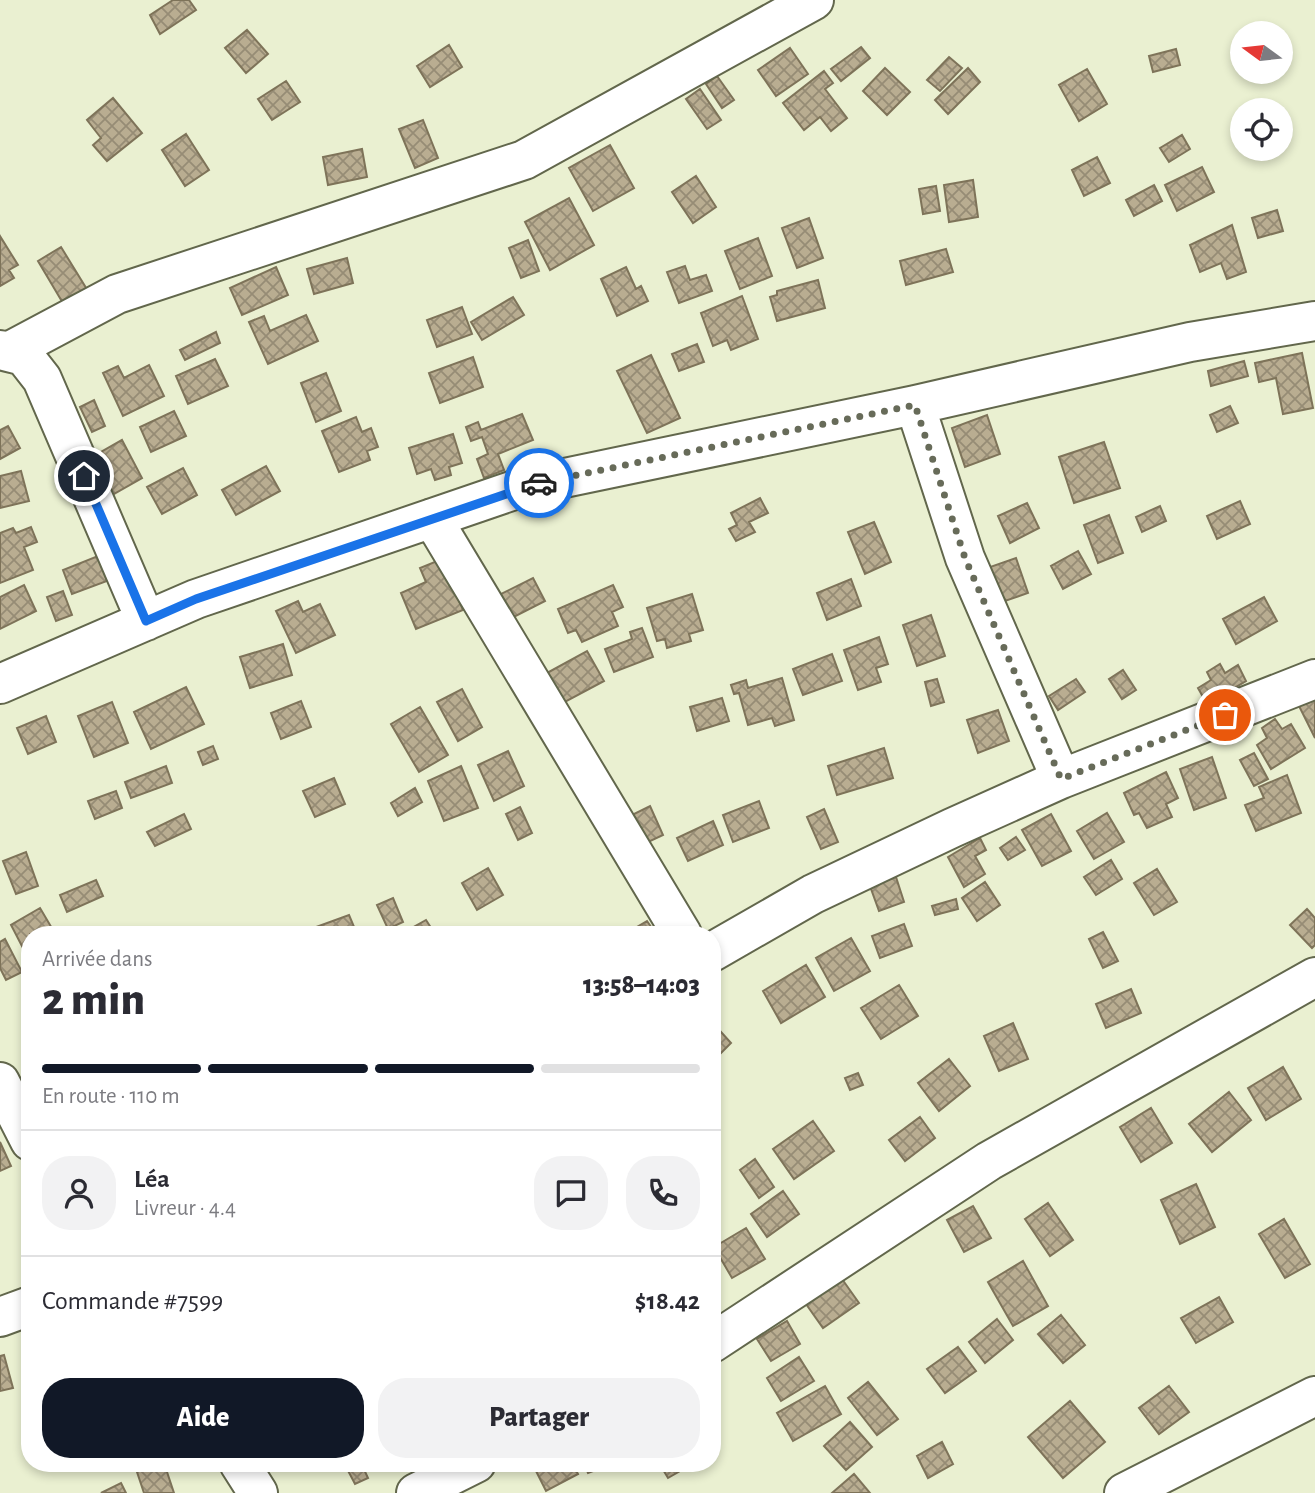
<!DOCTYPE html>
<html lang="fr">
<head>
<meta charset="utf-8">
<style>
  body { margin:0; font-family:"Alegreya Sans",sans-serif; background:#f2f2f3; color:#2b2b33; height:100vh; display:flex; flex-direction:column; font-size:26px; white-space:nowrap }
  * { box-sizing:border-box; margin:0 }
  p { font-size:23px; color:#7c7c81 }
  .icon { flex:none; width:38px; height:38px; fill:none; stroke:currentColor; stroke-width:2; stroke-linecap:round; stroke-linejoin:round }
  .map { position:relative; flex:1; overflow:hidden }
  .panel { position:absolute; left:21px; top:926px; width:700px; height:546px; display:flex; flex-direction:column; background:#fff; border-radius:28px; box-shadow:0 4px 10px #0003 }
  .panel>* { flex:none }
  .needle { width:46px; rotate:285deg }
  .fabs { position:absolute; left:1230px; top:21px; display:grid; gap:14px }
  .fabs a { display:grid; place-items:center; width:63px; height:63px; border-radius:50%; background:#fff; box-shadow:0 4px 10px #0003; font-size:35px }
  .pin { position:absolute; display:grid; place-items:center; width:60px; height:60px; color:#fff; margin:-30px; border:4px solid #fff; border-radius:50%; box-shadow:0 2px 7px #0007 }
  .courier { position:absolute; display:grid; place-items:center; width:70px; height:70px; margin:-35px; border:5px solid #1a73e8; border-radius:50%; background:#fff; color:#222; box-shadow:0 2px 9px #0007 }
  .head em { font-style:normal; font-weight:800 }
  .head div { display:flex; flex-direction:column-reverse }
  .head { display:flex; align-items:center; justify-content:space-between; height:119px; padding:0 21px }
  h1 { font-size:46px; font-weight:800; line-height:52px }
  .bar { display:grid; grid-template-columns:repeat(4,1fr); gap:10px 7px; align-content:center; height:84px; padding:0 21px }
  .bar i { height:9px; border-radius:5px; background:#e1e1e2 }
  .bar .on { background:#111827 }
  .bar p { grid-column:span 4 }
  .line { display:flex; align-items:center; gap:18px; padding:0 21px; border-top:2px solid #e1e1e2 }
  .line div { flex:1 }
  .round { display:grid; place-items:center; flex:none; width:74px; height:74px; border-radius:28px; background:#f2f2f3 }
  .cta { display:flex; gap:14px; margin-top:auto; padding:14px 21px }
  .cta a { flex:1; height:80px; border-radius:28px; background:#111827; color:#fff; font-size:28px; font-weight:800; line-height:80px; text-align:center }
  .cta a+a { background:#f2f2f3; color:#2b2b33 }
  .map>svg:first-child { display:block }
  .building { fill:url(#building-cross-hatch); stroke:#7e7359; stroke-width:2 }
  .lines { fill:none; stroke-linecap:round; stroke-linejoin:round }
  .minor-casing { stroke:#62674c; stroke-width:42 }
  .minor { stroke:#fff; stroke-width:38 }
  .done { stroke:#676b59; stroke-width:7; stroke-dasharray:0 12.6 }
  .route { stroke:#1a73e8; stroke-width:9 }
</style>
</head>
<body>
<div class="map">
<svg width="1315" height="1493" viewBox="0 0 1315 1493">
  <defs>
    <pattern id="building-cross-hatch" width="8" height="8" patternUnits="userSpaceOnUse" patternTransform="scale(1.75)"><rect width="8" height="8" fill="#b9ad91"/><path d="M0 0l8 8M0 8l8-8" fill="none" stroke="#968c75"/></pattern>
  </defs>
  <rect width="100%" height="100%" fill="#eaf0d1"/>
  <path class="building" d="M173,0H189L196,10L160,34L150,15Z
    M247,30L268,54L246,73L225,48Z
    M449,45L462,67L430,87L417,66Z
    M861,47L870,58L841,81L831,69Z
    M790,48L808,74L776,96L758,70Z
    M1176,49L1180,65L1153,72L1149,56Z
    M949,57L962,68L940,91L927,80Z
    M885,68L910,92L887,115L863,91Z
    M968,68L980,82L948,114L935,100Z
    M1087,69L1107,104L1079,121L1059,85Z
    M824,71L833,83L825,89L847,118L831,131L820,117L804,130L783,103Z
    M717,76L734,100L722,108L706,84Z
    M286,81L300,102L272,120L258,99Z
    M700,89L721,120L707,129L686,99Z
    M113,98L142,133L107,161L93,145L101,138L87,120Z
    M423,120L438,158L415,168L399,129Z
    M186,134L209,170L185,186L162,150Z
    M1182,135L1190,149L1169,162L1160,148Z
    M610,145L634,188L593,211L569,168Z
    M362,149L367,177L328,185L323,157Z
    M1097,157L1110,183L1084,196L1072,170Z
    M1202,167L1214,192L1177,211L1165,185Z
    M696,176L716,207L693,223L672,192Z
    M973,180L978,217L949,222L944,185Z
    M1154,185L1162,201L1134,216L1126,200Z
    M936,186L940,211L923,214L919,189Z
    M569,198L594,245L550,270L525,222Z
    M1277,210L1283,231L1258,238L1252,218Z
    M809,218L823,258L797,268L782,228Z
    M1232,225L1246,272L1227,279L1221,263L1200,272L1190,245Z
    M0,236L18,265L9,270L14,278L0,286Z
    M758,238L772,276L740,289L725,251Z
    M528,240L539,271L521,278L509,248Z
    M61,247L91,296L67,310L38,261Z
    M946,249L953,272L906,285L900,261Z
    M347,258L353,283L314,294L307,269Z
    M685,266L690,280L706,275L712,291L679,303L667,272Z
    M276,267L288,295L242,315L230,288Z
    M626,267L636,289L641,286L648,301L617,316L601,279Z
    M818,280L825,308L777,321L770,297L777,295V291Z
    M742,296L758,339L731,350L727,340L713,346L701,313Z
    M513,297L524,315L482,340L471,322Z
    M462,307L472,334L437,347L427,320Z
    M306,315L318,341L268,364L249,322L264,316L270,331Z
    M216,332L220,343L185,360L180,350Z
    M697,344L704,362L679,371L672,354Z
    M1302,353L1313,408L1283,414L1276,378L1259,382L1255,363Z
    M651,355L680,418L647,433L617,371Z
    M473,357L483,387L440,403L429,373Z
    M215,359L228,386L188,404L176,376Z
    M1244,361L1248,376L1211,386L1208,371Z
    M149,365L164,396L123,416L103,373L118,366L124,378Z
    M326,373L341,411L316,422L301,383Z
    M94,400L105,426L92,432L80,407Z
    M1230,406L1238,423L1217,432L1210,415Z
    M174,411L186,436L151,452L140,427Z
    M522,414L533,440L498,454L504,470L484,478L477,459L488,454L482,437L471,441L466,427L478,422L481,430Z
    M987,415L1000,454L965,467L952,428Z
    M356,417L362,432L371,428L378,447L367,451L370,460L339,472L322,431Z
    M8,426L20,448L0,459V430Z
    M453,434L462,463L449,467L451,475L435,480L431,469L417,474L409,448Z
    M122,440L142,478L112,495L94,456Z
    M1104,442L1120,488L1074,503L1059,457Z
    M266,466L280,491L236,515L222,490Z
    M183,468L197,495L162,514L147,487Z
    M21,471L29,501L0,508V476Z
    M760,498L768,513L749,522L755,532L736,541L729,529L737,525L731,513Z
    M1240,501L1250,524L1217,539L1207,516Z
    M1027,503L1039,528L1010,543L998,516Z
    M1160,506L1166,521L1142,532L1136,517Z
    M1109,515L1123,553L1098,563L1084,525Z
    M874,522L891,562L865,574L848,532Z
    M31,527L37,542L24,547L33,570L0,583V533L13,528L16,533Z
    M1078,551L1091,574L1063,589L1051,566Z
    M98,556L107,581L72,594L63,570Z
    M1016,558L1028,593L1002,602L990,567Z
    M442,559L463,610L416,629L401,593L426,582L420,568Z
    M533,578L545,601L502,623L491,599Z
    M851,579L861,606L827,620L817,593Z
    M24,585L36,611L0,629V597Z
    M613,585L623,607L612,612L618,626L582,642L576,630L568,633L558,609Z
    M63,591L72,615L56,621L47,597Z
    M692,594L703,630L689,634L691,641L667,648L665,639L657,641L647,608Z
    M1264,597L1277,621L1236,644L1223,619Z
    M298,601L303,612L320,604L335,635L296,653L276,611Z
    M931,615L945,656L917,666L903,625Z
    M642,628L653,657L614,672L605,649L632,639L630,632Z
    M879,637L888,664L876,668L881,682L858,690L844,650Z
    M283,644L292,675L250,688L240,657Z
    M587,651L604,681L563,703L547,673Z
    M832,654L842,681L803,695L793,669Z
    M1220,664L1225,673L1238,665L1246,681L1207,704L1198,688L1211,680L1207,672Z
    M1123,670L1136,690L1122,699L1109,679Z
    M782,678L794,720L775,726L772,718L748,725L739,693L734,694L731,685L746,680L748,688Z
    M937,679L944,702L931,706L925,682Z
    M1076,679L1085,692L1058,710L1049,696Z
    M186,687L204,724L151,749L134,712Z
    M462,689L482,727L458,741L437,702Z
    M1315,696V738L1298,704Z
    M722,698L729,721L697,731L690,707Z
    M301,701L311,727L281,739L271,713Z
    M112,702L128,743L94,757L78,716Z
    M420,707L448,755L419,772L391,724Z
    M998,710L1009,741L978,753L967,720Z
    M46,716L56,742L28,754L17,728Z
    M1275,719L1282,729L1291,724L1305,748L1271,769L1257,745L1267,738L1262,728Z
    M213,746L218,759L203,765L198,752Z
    M884,748L893,778L837,795L828,766Z
    M508,751L524,786L494,801L478,765Z
    M1254,753L1268,779L1254,786L1240,760Z
    M1212,757L1226,798L1194,810L1180,769Z
    M166,766L172,783L131,798L125,782Z
    M461,766L478,808L444,821L428,781Z
    M1166,772L1178,798L1166,804L1172,817L1147,828L1139,813L1134,815L1124,793Z
    M1287,775L1301,813L1256,831L1245,805L1264,798L1259,787Z
    M334,778L345,804L315,817L303,791Z
    M415,788L422,802L398,816L391,803Z
    M116,791L122,808L95,819L88,801Z
    M759,801L769,828L733,842L723,815Z
    M650,806L663,835L644,844L632,815Z
    M520,807L532,833L518,840L506,814Z
    M824,809L838,842L821,849L807,817Z
    M1107,813L1124,842L1094,859L1077,831Z
    M184,814L191,829L155,846L147,832Z
    M1051,814L1071,851L1042,866L1022,830Z
    M713,821L723,845L688,861L677,838Z
    M1016,837L1025,850L1008,860L1000,848Z
    M980,838L986,850L975,856L985,874L964,887L948,857Z
    M26,852L38,886L16,894L3,861Z
    M1111,860L1122,879L1096,895L1084,877Z
    M488,868L503,895L477,910L462,883Z
    M1157,869L1177,902L1154,915L1134,883Z
    M896,877L904,902L879,911L870,886Z
    M96,880L103,896L67,912L60,895Z
    M985,882L1000,905L977,921L962,898Z
    M393,898L403,922L388,929L377,905Z
    M956,899L958,909L935,915L932,906Z
    M40,908L53,930L45,934H30V944L23,948L11,925Z
    M1307,909L1315,918V945L1312,948L1290,925Z
    M349,915L357,934H297Z
    M426,920L435,934H401Z
    M647,921L656,934H625Z
    M904,924L912,946L880,958L872,936Z
    M1103,932L1118,961L1103,968L1089,939Z
    M851,938L870,971L834,991L816,958Z
    M5,939L22,972L6,980L0,968V942Z
    M806,965L825,997L781,1023L763,991Z
    M899,985L918,1016L881,1039L861,1008Z
    M1131,989L1141,1013L1106,1028L1096,1004Z
    M712,1022L731,1043L715,1059L712,1056Z
    M1013,1023L1028,1059L999,1071L984,1036Z
    M949,1059L970,1086L939,1111L918,1083Z
    M1283,1067L1301,1099L1266,1120L1248,1088Z
    M858,1073L863,1085L850,1090L845,1078Z
    M1229,1092L1251,1120L1212,1152L1189,1124Z
    M1151,1108L1172,1143L1141,1162L1120,1127Z
    M920,1117L935,1138L905,1161L889,1140Z
    M813,1121L834,1151L794,1179L773,1149Z
    M0,1142L11,1166L0,1171Z
    M755,1159L774,1187L759,1198L740,1170Z
    M1196,1184L1215,1227L1180,1244L1161,1200Z
    M783,1191L799,1214L767,1237L751,1214Z
    M1048,1203L1073,1240L1050,1256L1025,1219Z
    M973,1206L991,1238L964,1252L947,1220Z
    M1284,1219L1310,1264L1285,1278L1259,1234Z
    M746,1228L765,1259L732,1278L714,1247Z
    M1023,1261L1048,1306L1013,1326L988,1282Z
    M842,1279L859,1303L823,1328L806,1304Z
    M1219,1297L1233,1322L1196,1343L1181,1318Z
    M1061,1315L1085,1345L1063,1363L1038,1334Z
    M997,1319L1013,1340L985,1363L969,1342Z
    M787,1321L800,1344L771,1361L757,1339Z
    M958,1347L976,1371L945,1393L927,1369Z
    M4,1355L13,1388L0,1391V1356Z
    M799,1357L814,1381L781,1401L767,1378Z
    M868,1382L898,1419L877,1435L848,1398Z
    M825,1386L841,1414L793,1441L777,1413Z
    M1169,1386L1189,1412L1159,1434L1139,1408Z
    M1070,1401L1105,1442L1063,1478L1028,1437Z
    M850,1422L872,1447L846,1470L824,1446Z
    M942,1442L953,1464L928,1478L917,1456Z
    M145,1463H164L174,1493H144L135,1466Z
    M344,1463H361L368,1478L355,1484Z
    M538,1463H572L578,1474L546,1491L533,1465Z
    M584,1463H615L588,1473Z
    M659,1463H694L668,1478Z
    M854,1474L870,1493H832Z
    M121,1483L126,1493H101Z"/>
  <g class="lines">
    <g class="minor-casing">
      <path id="minor" d="M0,350L24,356L42,379L146,621
        M10,351L117,294L524,160L814,0
        M915,405L965,558L1061,779
        M432,518L682,934
        M0,684L196,599L526,486L915,405L1190,342L1315,321
        M712,952L813,894L952,828L1061,779L1315,679
        M0,1082L30,1141
        M0,1317L30,1306
        M712,1343L989,1161L1315,977
        M239,1463L258,1493
        M416,1493L476,1463
        M1124,1493L1315,1396"/>
    </g>
    <use href="#minor" class="minor"/>
  </g>
  <g class="lines">
    <path class="done" d="M539,483L915,405L965,558L1061,779L1225,715"/>
    <path class="route" d="M84,476L146,621L196,599L539,483"/>
  </g>
</svg>
<div class="fabs">
<a><svg class="needle" viewBox="-14 -14 28 28"><path d="M0-13l5 13h-10z" fill="#e53935"/><path d="M0 13l5-13h-10z" fill="#7c7c81"/></svg></a>
<a><svg class="icon" aria-label="locate" viewBox="0 0 24 24"><circle cx="12" cy="12" r="6"/><path d="M12 2v4M12 18v4M2 12h4M18 12h4"/></svg></a>
</div>
<div class="pin" style="left:1225px;top:715px;background:#ea580c"><svg class="icon" aria-label="bag" viewBox="0 0 24 24"><path d="M5 8h14l-1 12H6zM9 8a3 3 0 0 1 6 0"/></svg></div>
<div class="pin" style="left:84px;top:476px;background:#1f2937"><svg class="icon" aria-label="home" viewBox="0 0 24 24"><path d="M3 11l9-7 9 7M6 9v11h12V9"/></svg></div>
<div class="courier" style="left:539px;top:483px"><svg class="icon" aria-label="car" viewBox="0 0 24 24"><path d="M5 17H2v-5l4-1 3-4h7l3 4 3 1v5h-3M9 17h6M6 11h13"/><circle cx="7" cy="17" r="2"/><circle cx="17" cy="17" r="2"/></svg></div>
<section class="panel">
<div class="head"><div><h1>2 min</h1><p>Arrivée dans</p></div><em>13:58–14:03</em></div>
<div class="bar"><i class="on"></i><i class="on"></i><i class="on"></i><i></i><p>En route · 110 m</p></div>
<div class="line" style="height:126px"><a class="round"><svg class="icon" aria-label="person" viewBox="0 0 24 24"><circle cx="12" cy="8" r="4"/><path d="M4 21q1-7 8-7t8 7"/></svg></a><div><b>Léa</b><p>Livreur · 4.4</p></div><a class="round"><svg class="icon" aria-label="chat" viewBox="0 0 24 24"><path d="M4 5h16v11H9l-5 4z"/></svg></a><a class="round"><svg class="icon" aria-label="phone" viewBox="0 0 24 24"><path d="M5 4h4l2 5-3 2q2 4 5 5l2-3 5 2v4C11 20 4 13 5 4z"/></svg></a></div>
<div class="line" style="height:91px"><div>Commande #7599</div><b>$18.42</b></div>
<div class="cta"><a>Aide</a><a>Partager</a></div>
</section>
</div>
</body>
</html>
